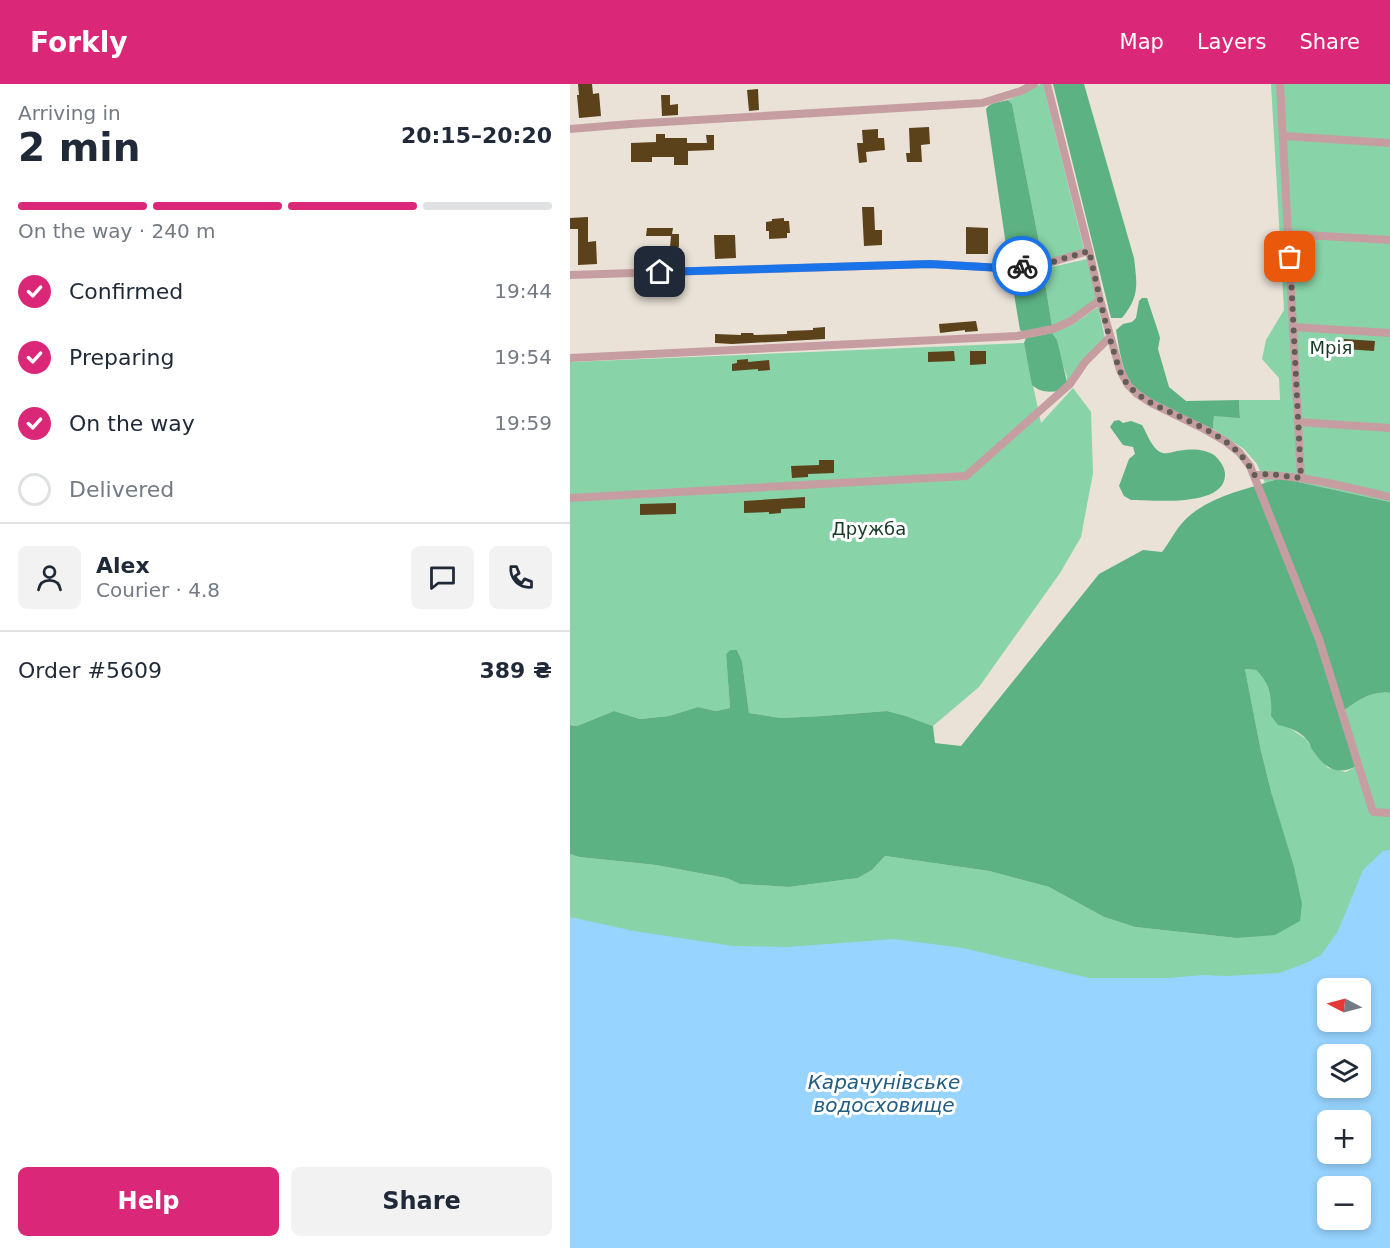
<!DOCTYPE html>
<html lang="en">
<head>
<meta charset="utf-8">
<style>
  body { margin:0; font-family:"DejaVu Sans",sans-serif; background:#f2f2f3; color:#1f2937; height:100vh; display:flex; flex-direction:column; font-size:22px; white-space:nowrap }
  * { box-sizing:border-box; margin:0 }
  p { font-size:20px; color:#747a83 }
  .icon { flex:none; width:33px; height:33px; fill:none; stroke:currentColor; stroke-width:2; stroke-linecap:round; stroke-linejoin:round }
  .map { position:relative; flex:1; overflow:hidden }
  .drawer { display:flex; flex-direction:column; background:#fff; width:570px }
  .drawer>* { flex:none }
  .needle { width:39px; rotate:276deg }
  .controls { position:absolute; left:747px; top:894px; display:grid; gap:12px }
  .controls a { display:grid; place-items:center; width:54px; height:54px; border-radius:9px; background:#fff; box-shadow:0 3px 9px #0003; font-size:30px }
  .pin { position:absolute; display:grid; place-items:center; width:51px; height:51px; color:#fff; margin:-26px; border-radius:12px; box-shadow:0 3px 9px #0006 }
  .courier { position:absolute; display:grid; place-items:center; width:60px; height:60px; margin:-30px; border:4px solid #1a73e8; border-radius:50%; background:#fff; color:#222; box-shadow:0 2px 8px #0007 }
  .overview em { font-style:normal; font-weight:800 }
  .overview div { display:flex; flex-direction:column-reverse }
  .overview { display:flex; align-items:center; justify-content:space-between; height:102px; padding:0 18px }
  h1 { font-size:39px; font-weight:800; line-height:45px }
  .bar { display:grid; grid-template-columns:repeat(4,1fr); gap:9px 6px; align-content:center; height:72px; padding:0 18px }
  .bar i { height:8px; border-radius:4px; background:#e0e1e3 }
  .bar .selected { background:#db2777 }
  .bar p { grid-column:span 4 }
  .line { display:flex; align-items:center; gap:15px; padding:0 18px; border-top:2px solid #e0e1e3 }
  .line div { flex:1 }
  .round { display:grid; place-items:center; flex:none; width:63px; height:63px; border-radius:9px; background:#f2f2f3 }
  ol { padding:0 18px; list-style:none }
  li { display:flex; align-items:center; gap:18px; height:66px }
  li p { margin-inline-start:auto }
  li .icon { padding:6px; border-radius:50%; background:#db2777; color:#fff; stroke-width:4 }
  li:last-child { color:#747a83 }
  li i { width:33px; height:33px; border:3px solid #e0e1e3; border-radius:50% }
  .cta { display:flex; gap:12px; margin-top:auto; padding:12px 18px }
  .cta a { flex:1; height:69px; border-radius:9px; background:#db2777; color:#fff; font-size:24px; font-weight:800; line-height:69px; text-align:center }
  .cta a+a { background:#f2f2f3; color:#1f2937 }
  header { display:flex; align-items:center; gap:36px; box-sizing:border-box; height:84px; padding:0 30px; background:#db2777; color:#fff }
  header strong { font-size:28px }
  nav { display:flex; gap:33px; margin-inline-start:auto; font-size:21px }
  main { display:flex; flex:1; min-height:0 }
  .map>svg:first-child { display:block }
  .green { fill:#88d3a8 }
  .forest { fill:#5db283 }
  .water { fill:#97d4ff; fill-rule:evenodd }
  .building { fill:#5c421b }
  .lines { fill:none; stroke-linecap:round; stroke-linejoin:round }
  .minor { stroke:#c69ea2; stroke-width:8 }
  .done { stroke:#625d57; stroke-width:6; stroke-dasharray:0 10.8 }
  .route { stroke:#1a73e8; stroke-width:8 }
  .labels { text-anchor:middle; stroke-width:6; stroke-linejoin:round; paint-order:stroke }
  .park-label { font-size:18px; fill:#163b28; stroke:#fff }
  .water-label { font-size:20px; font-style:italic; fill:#225c80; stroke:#fff }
</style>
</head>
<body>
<header>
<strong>Forkly</strong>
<nav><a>Map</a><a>Layers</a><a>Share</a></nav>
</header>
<main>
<section class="drawer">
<div class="overview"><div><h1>2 min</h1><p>Arriving in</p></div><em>20:15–20:20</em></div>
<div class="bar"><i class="selected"></i><i class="selected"></i><i class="selected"></i><i></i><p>On the way · 240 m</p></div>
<ol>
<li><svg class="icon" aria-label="check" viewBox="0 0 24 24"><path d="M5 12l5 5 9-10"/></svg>Confirmed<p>19:44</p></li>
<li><svg class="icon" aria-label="check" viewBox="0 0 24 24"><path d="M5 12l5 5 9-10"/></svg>Preparing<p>19:54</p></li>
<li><svg class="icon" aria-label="check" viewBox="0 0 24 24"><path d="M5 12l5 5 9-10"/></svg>On the way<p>19:59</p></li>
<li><i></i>Delivered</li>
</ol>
<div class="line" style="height:108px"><a class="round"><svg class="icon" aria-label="person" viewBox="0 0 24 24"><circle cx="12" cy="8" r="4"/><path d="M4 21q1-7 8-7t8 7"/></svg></a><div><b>Alex</b><p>Courier · 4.8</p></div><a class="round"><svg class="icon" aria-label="chat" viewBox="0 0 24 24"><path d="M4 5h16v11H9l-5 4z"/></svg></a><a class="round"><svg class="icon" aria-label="phone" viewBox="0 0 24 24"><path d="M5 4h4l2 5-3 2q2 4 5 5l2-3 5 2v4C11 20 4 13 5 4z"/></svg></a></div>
<div class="line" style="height:78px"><div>Order #5609</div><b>389 ₴</b></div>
<div class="cta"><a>Help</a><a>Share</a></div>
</section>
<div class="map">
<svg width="820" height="1164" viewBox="0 0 820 1164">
  <rect width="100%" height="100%" fill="#eae2d7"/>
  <path class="green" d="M471,0H473L514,165L482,175L469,176L471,168L442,20L438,16Z
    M701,0H820V418L710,394L695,399L687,380L674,365L643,345L644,332L670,333L669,316H710L709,294L692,275L696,256L714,226Z
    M517,175L527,215L499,234L482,242L473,186L470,184L482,183Z
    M528,223L535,254L497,298V293L482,249L502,241Z
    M454,259L471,339L503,304L521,328L523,389L511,453L490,489L409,603L363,642L336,632L317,627L252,632L211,634L179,629L172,577L167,566H160L156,570L160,624L146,627L128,623L99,632L70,635L44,627L7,642L0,641V278Z
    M675,585L686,586L694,593L702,615L701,632L736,655L742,665L758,684L776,688L787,682L773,627C787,617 802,606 820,609V911L790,904H758L633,891L631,903L0,871V770L9,773L86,781L156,794L170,800L219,803L288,794L302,786L315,772L419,787L479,803L534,833L565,843L666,854L702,711L691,667Z"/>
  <path class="forest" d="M483,0H514L564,174C567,200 570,212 552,234H541Z
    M438,16L442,20L471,168V173L469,176L443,180L438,175L416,25C420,18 431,18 438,16Z
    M465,183L473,186L482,242L453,248L450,246L441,192L443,185Z
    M572,214H577L588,247L590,254L588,265L599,303L616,317L669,316L670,334L644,332L643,345C621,335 571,316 559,296C551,281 549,263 546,246L553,240L562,238L566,234L569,217Z
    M482,249L487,256L497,298L490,307C479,308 471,309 462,301L454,259L456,254Z
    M549,336L553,339L561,337L572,341C577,349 581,363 590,368C596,371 601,368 607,367C619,365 633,364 644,371C649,375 655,383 655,390C656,424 582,416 561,416L554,412L549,402L559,375L565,370L563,363L553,361L540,343L544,337Z
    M710,394L820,418V609C802,606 787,617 773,627L787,682C765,693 754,683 741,664C740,661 739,658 737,656C730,647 718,643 708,641L701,632C702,613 700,599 686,586L675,585L691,667L702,711L724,783L732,820L730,837L705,851L666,854L565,843L534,833L479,803L419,787L315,772L302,786L288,794L219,803L170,800L156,794L86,781L9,773L0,770V641L7,642L44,627L70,635L99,632L128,623L146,627L160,624L156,570L160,566H167L172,577L179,629L211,634L252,632L317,627L336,632L363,642L365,659L391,662L529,490L573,466L592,468C600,458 605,446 614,437C639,411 677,406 710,394Z"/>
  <path class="water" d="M820,766V1164H0V833L64,847L163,862L218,863L324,855L393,864L519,894H599L632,891L657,892L709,889L736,879L751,871L768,847L793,786L813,767ZM758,904H790V938H758ZM758,970H790V1004H758ZM758,1036H790V1070H758ZM758,1102H790V1136H758Z"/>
  <path class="building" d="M8,0H22L23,10L29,9L31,32L9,34L7,11H9Z
    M188,5L189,26L179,27L177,6Z
    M91,11H100V21L108,20V31L92,32Z
    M359,43L360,60L351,61L352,78H337L336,69H340L339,44Z
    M308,45V54H314L315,66L296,68L297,78L289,79L287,59H293L292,46Z
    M86,50H95V54H117V59H137L136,51H144V66L118,67V81H104V73H82V78H61V59L86,58Z
    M292,123H304L305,146H312V161L294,162Z
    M18,133V158L26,157L27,180L8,181V145H0V134Z
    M214,134V137H219L220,149H217V154L199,155V147H196V138L202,137V135Z
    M396,143L418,144V170H396Z
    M77,144H103L102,150H109V163H100L101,152H76Z
    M144,151H165L166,174L145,175Z
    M406,237L408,247L395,248V246L370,249L369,240Z
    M255,243V255L162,260L145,259V250L171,251V249H183L184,251L217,250V247L243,246V244Z
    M774,255L805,257L804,267L774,265Z
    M384,267L385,277L358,278V268Z
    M400,267H416V280L400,281Z
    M178,275V278L199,276L200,286L188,287V285L162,287V280L167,279V276Z
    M249,376H264V389L238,390V393L222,394L221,382L249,381Z
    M235,413V424L211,425V429L199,430V428L174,429V417Z
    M106,419V430L70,431V420Z"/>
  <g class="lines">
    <path class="minor" d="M477,0L519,167L530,216L550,286L558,301L567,310L581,319L634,345L655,357L669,368L680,382L749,555L803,728L820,729
      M710,0L731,394
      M0,45L60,40L412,19L451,7L464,0
      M714,52L820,59
      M719,150L820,156
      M0,191L360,180L432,184L482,178L519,167
      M723,243L820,249
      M0,274L447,252L483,245L501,237L530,216
      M728,338L820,344
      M684,391C730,390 776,403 820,413
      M0,414L396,392L500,300L515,278L540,253"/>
  </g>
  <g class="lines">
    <path class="done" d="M452,182L482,178L519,167C527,200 533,233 543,265C547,278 550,292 559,302C570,314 584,321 598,327C630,343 668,356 684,391L700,390L731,394L720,173"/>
    <path class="route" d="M90,188L360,180L432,184L452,182"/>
  </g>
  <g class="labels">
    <g class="park-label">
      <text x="761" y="270">Мрія</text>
      <text x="299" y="451">Дружба</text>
    </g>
    <g class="water-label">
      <text x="314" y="1005">Карачунівське<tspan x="314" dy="23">водосховище</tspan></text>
    </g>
  </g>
</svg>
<div class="controls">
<a><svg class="needle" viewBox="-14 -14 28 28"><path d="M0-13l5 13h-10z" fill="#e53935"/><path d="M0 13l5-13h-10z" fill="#747a83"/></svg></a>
<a><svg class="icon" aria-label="layers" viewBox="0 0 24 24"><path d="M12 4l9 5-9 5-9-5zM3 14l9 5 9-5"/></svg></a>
<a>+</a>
<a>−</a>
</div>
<div class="pin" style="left:720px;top:173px;background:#ea580c"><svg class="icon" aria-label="bag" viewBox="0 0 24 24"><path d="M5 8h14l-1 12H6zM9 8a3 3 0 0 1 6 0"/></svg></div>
<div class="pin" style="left:90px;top:188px;background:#1f2937"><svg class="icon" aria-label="home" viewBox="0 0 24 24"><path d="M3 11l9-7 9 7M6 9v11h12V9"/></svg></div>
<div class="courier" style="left:452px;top:182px"><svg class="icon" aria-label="bike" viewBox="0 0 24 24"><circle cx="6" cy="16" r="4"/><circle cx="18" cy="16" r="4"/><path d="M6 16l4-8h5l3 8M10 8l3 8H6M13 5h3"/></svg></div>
</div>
</main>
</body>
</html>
